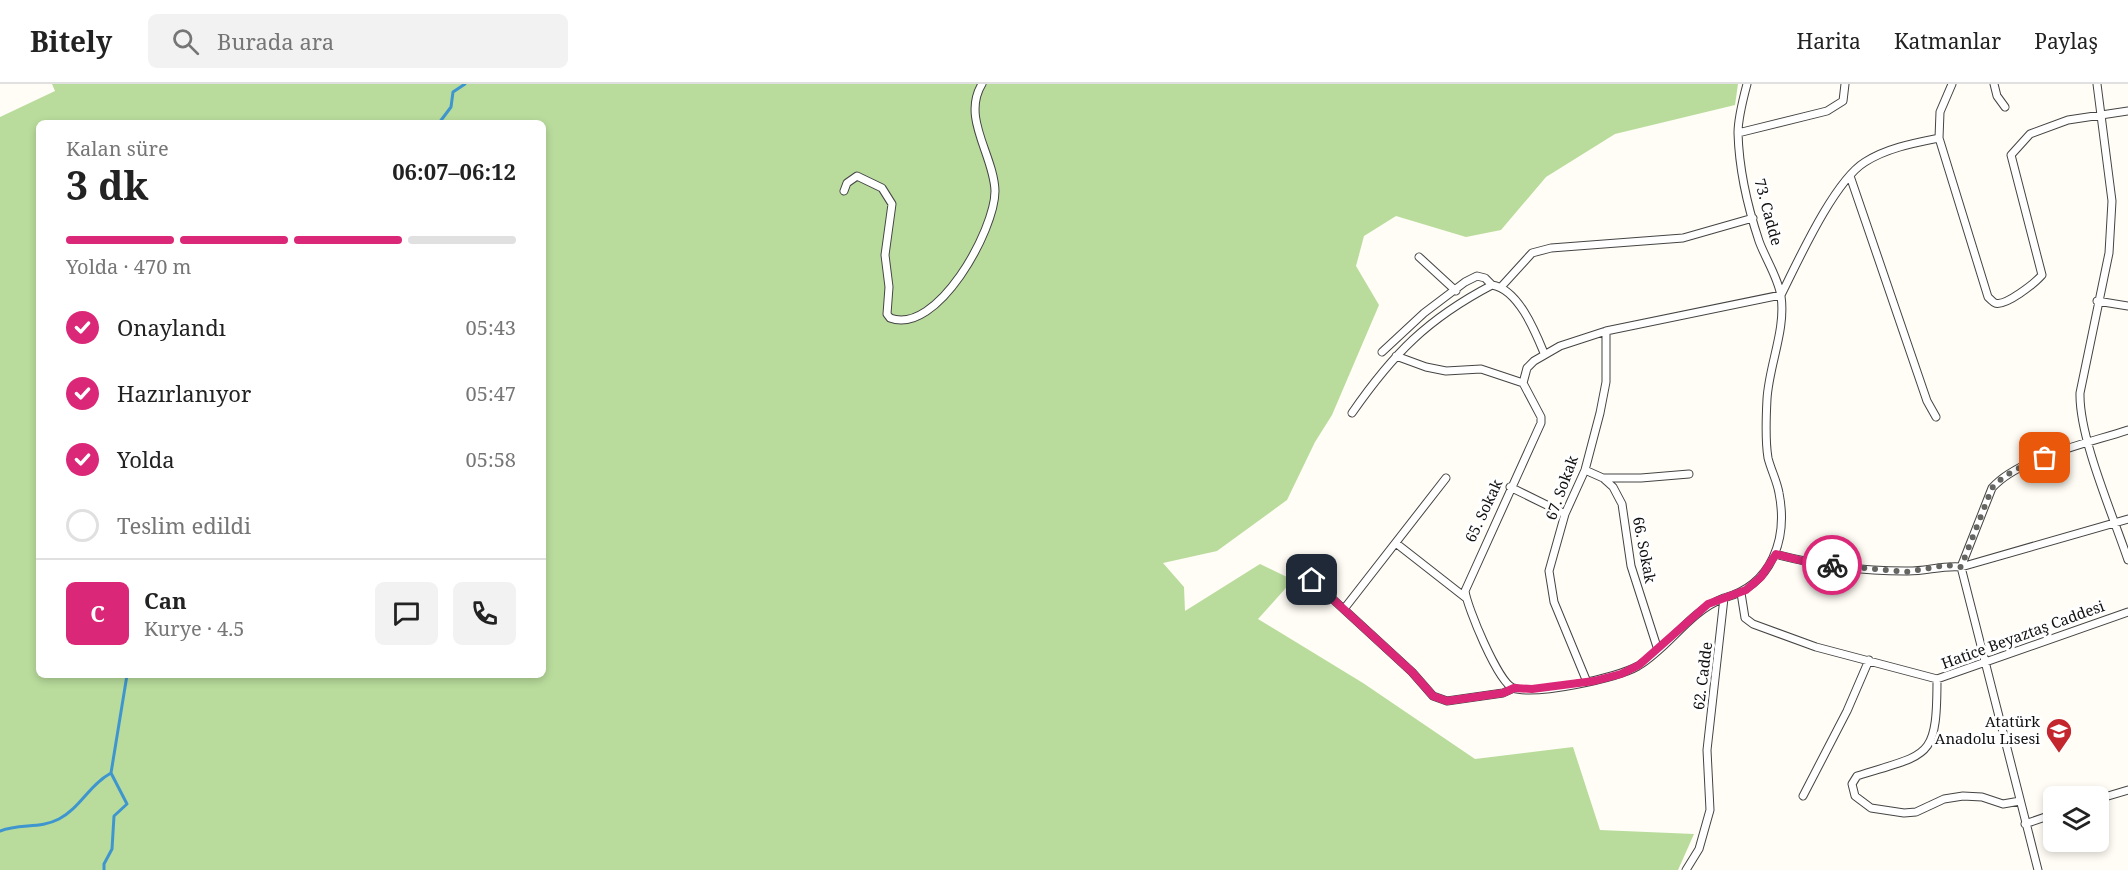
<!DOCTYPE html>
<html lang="tr">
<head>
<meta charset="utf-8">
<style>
  body { margin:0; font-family:"Noto Serif",serif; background:#f2f2f2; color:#222; height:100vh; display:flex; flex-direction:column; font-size:22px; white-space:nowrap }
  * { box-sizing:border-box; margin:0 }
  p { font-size:20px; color:#767676 }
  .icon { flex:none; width:33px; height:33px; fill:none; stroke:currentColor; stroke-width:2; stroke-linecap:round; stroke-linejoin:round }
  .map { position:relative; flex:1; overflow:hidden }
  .sheet { position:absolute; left:36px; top:36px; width:510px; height:558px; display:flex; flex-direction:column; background:#fff; border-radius:9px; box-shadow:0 3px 9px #0003 }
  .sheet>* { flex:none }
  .tools { position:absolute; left:2043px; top:702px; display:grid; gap:12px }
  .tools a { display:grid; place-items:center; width:66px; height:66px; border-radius:9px; background:#fff; box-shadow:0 3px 9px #0003; font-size:30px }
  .pin { position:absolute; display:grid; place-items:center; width:51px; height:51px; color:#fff; margin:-26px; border-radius:12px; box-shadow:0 3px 9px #0006 }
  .courier { position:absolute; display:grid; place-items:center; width:60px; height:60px; margin:-30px; border:4px solid #db2777; border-radius:50%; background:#fff; color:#222; box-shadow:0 2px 8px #0007 }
  .overview em { font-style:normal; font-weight:700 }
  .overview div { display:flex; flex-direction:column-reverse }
  .overview { display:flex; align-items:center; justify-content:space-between; height:102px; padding:0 30px }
  h1 { font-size:39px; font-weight:700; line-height:45px }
  .bar { display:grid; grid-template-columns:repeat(4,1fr); gap:9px 6px; align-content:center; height:72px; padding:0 30px }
  .bar i { height:8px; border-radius:4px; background:#e0e0e0 }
  .bar .on { background:#db2777 }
  .bar p { grid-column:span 4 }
  .line { display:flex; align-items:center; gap:15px; padding:0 30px; border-top:2px solid #e0e0e0 }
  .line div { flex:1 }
  .round { display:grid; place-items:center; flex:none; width:63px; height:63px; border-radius:9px; background:#f2f2f2 }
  ol { padding:0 30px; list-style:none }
  li { display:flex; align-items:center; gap:18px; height:66px }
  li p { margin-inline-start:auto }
  li .icon { padding:6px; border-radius:50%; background:#db2777; color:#fff; stroke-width:4 }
  li:last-child { color:#767676 }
  li i { width:33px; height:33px; border:3px solid #e0e0e0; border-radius:50% }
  header { display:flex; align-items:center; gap:36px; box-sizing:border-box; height:84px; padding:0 30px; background:#fff; border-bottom:2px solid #e0e0e0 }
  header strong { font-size:28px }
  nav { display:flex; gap:33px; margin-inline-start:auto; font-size:21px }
  .search { width:420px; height:54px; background:#f2f2f2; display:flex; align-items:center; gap:15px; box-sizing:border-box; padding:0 21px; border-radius:9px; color:#767676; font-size:22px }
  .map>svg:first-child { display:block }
  .forest { fill:#b9dc9c; fill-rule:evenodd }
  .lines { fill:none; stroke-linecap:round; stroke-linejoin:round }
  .stream { stroke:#3f96cf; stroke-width:3 }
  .minor-casing { stroke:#444; stroke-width:9 }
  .minor { stroke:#fff; stroke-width:7 }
  .done { stroke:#646461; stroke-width:6; stroke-dasharray:0 10.8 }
  .route { stroke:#db2777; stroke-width:8 }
  .labels { text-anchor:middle; stroke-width:6; stroke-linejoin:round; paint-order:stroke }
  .street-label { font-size:15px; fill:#111; stroke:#fff }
  .poi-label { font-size:15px; fill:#111; stroke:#fff; text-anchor:end }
</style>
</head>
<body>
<header>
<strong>Bitely</strong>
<div class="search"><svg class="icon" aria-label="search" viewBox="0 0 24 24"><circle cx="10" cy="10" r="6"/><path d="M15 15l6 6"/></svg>Burada ara</div>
<nav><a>Harita</a><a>Katmanlar</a><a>Paylaş</a></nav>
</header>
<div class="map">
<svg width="2128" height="786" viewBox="0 0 2128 786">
  <rect width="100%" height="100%" fill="#fffdf5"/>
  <path class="forest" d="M52,0H1738L1735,21L1615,50L1546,93L1501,146L1466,153L1396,132L1364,152L1356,182L1379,221L1332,331L1315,358L1287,416L1217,467L1163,479L1184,503L1185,527L1260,480L1293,496L1258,535L1363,599L1475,675L1573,663L1600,746L1694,750L1678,786H0V33L55,7ZM39,39H543V591H39Z"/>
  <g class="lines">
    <path class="stream" d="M439,39L451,23L453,8L465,0
      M0,747C19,739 40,745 59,735C80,724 89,701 111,689
      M104,786V780L112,765L114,732L127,720L111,689L127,591"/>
    <g class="minor-casing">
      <path id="minor" d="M1952,0L1940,28L1939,54L1988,213C1989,214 1994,219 1995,219C2005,223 2035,199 2042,191L2011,71L2030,50L2068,36L2128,27
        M1994,0L1997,12L2005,23
        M2097,0L2112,117L2109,169L2080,309C2079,354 2113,431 2128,476
        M1738,49L1827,27L1843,17L1845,0
        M1850,92L1927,317L1936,333
        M844,107L847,99L857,92L882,104L892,120L885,171L889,203L887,230L890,234C937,252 995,146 995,107C994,71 961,34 982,0
        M1419,173L1456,207
        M1501,203L1532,169L1551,164L1683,154L1753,134
        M1781,211C1798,177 1834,97 1865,78C1887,64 1914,59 1939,54
        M2097,217L2128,222
        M1382,268L1424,229L1465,198L1477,192L1485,194L1492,201
        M1396,272L1426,283L1446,287L1481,285L1523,299
        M1352,329C1393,270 1427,235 1492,201C1518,205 1535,247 1544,269
        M1585,386L1603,394L1613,403L1622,420L1631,482L1658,566
        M1603,394H1641L1689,390
        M1510,403L1565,430
        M1397,460L1466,514
        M1775,470C1817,481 1862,487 1905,487C1924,488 1942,481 1961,483L2128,435
        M1312,496L1412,588L1433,612L1447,617L1503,609L1514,604
        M1741,509L1745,534L1753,540L1816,563L1937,595L2128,528
        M1724,514C1688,528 1671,562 1638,582C1617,594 1535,612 1513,604C1498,598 1467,523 1465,507L1541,339V333L1523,299L1527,284L1534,277L1560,262L1606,247L1781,211
        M1344,525L1446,394
        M1937,595C1937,677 1929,669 1857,692L1852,700L1855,712L1871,724L1904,729L1916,728L1944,715L1963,712L1982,713L2003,720L2020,717
        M1587,598L1554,518L1549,487L1565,430L1585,386L1600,329L1606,298V247
        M1803,712L1847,627L1869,576
        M2098,715L2128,706
        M2025,740L2054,730
        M1686,786L1699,765L1710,726L1707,666L1724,514C1772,501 1788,455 1779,409C1777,397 1771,386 1768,374C1765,356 1766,334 1767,315C1769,281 1786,246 1781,212C1778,193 1765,174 1759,157C1748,124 1739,84 1738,49C1738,34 1743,15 1747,0
        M2038,786L1961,483L1992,404C2018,374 2089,359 2128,346"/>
    </g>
    <use href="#minor" class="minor"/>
  </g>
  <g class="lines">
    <path class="done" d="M1832,481L1906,488L1947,481L1961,483L1992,404C2006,388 2025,381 2045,374"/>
    <path class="route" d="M1312,496L1412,588L1433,612L1447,617L1503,609L1514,604L1532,605L1594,597L1621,590L1639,581L1708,520L1746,506L1761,493L1776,470L1811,479L1832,481"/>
  </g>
  <defs>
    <g id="school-pin" transform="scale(1.35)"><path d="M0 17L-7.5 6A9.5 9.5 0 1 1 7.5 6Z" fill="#c4262e" stroke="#fff"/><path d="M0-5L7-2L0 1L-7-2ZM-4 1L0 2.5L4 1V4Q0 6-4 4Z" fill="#fff"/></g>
  </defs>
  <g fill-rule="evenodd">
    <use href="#school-pin" x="2059" y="647"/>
  </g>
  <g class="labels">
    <g class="street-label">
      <text transform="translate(1768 128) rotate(75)" y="5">73. Cadde</text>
      <text transform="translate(1562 404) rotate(-70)" y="5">67. Sokak</text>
      <text transform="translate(1484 427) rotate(-65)" y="5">65. Sokak</text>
      <text transform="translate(1644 466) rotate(79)" y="5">66. Sokak</text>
      <text transform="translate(2023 551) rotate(-20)" y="5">Hatice Beyaztaş Caddesi</text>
      <text transform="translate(1703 592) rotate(-83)" y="5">62. Cadde</text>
    </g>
    <g class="poi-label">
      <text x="2040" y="643">Atatürk<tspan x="2040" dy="17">Anadolu Lisesi</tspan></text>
    </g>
  </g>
</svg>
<div class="tools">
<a><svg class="icon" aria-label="layers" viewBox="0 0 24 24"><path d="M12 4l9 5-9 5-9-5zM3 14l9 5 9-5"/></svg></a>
</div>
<div class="pin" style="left:2045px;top:374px;background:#ea580c"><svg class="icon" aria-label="bag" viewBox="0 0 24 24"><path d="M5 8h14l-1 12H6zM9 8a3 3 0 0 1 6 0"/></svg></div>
<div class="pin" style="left:1312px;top:496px;background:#1f2937"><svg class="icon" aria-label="home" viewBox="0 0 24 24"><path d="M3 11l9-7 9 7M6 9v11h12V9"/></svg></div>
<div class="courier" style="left:1832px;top:481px"><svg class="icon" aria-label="bike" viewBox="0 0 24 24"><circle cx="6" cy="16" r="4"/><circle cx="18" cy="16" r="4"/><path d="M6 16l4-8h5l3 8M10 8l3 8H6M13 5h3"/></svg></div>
<section class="sheet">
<div class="overview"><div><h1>3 dk</h1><p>Kalan süre</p></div><em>06:07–06:12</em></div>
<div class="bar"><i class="on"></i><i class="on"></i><i class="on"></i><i></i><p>Yolda · 470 m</p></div>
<ol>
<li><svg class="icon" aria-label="check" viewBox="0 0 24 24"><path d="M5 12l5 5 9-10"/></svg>Onaylandı<p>05:43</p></li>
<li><svg class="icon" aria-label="check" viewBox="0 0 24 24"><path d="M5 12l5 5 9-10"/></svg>Hazırlanıyor<p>05:47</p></li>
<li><svg class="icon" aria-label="check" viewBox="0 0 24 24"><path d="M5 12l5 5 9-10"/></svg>Yolda<p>05:58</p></li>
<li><i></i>Teslim edildi</li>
</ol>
<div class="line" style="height:108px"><b class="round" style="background:#db2777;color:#fff">C</b><div><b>Can</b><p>Kurye · 4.5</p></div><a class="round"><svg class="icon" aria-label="chat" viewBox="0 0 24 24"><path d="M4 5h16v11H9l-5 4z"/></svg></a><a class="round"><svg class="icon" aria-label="phone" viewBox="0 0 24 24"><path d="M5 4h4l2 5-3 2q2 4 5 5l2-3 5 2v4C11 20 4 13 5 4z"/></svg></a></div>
</section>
</div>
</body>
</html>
